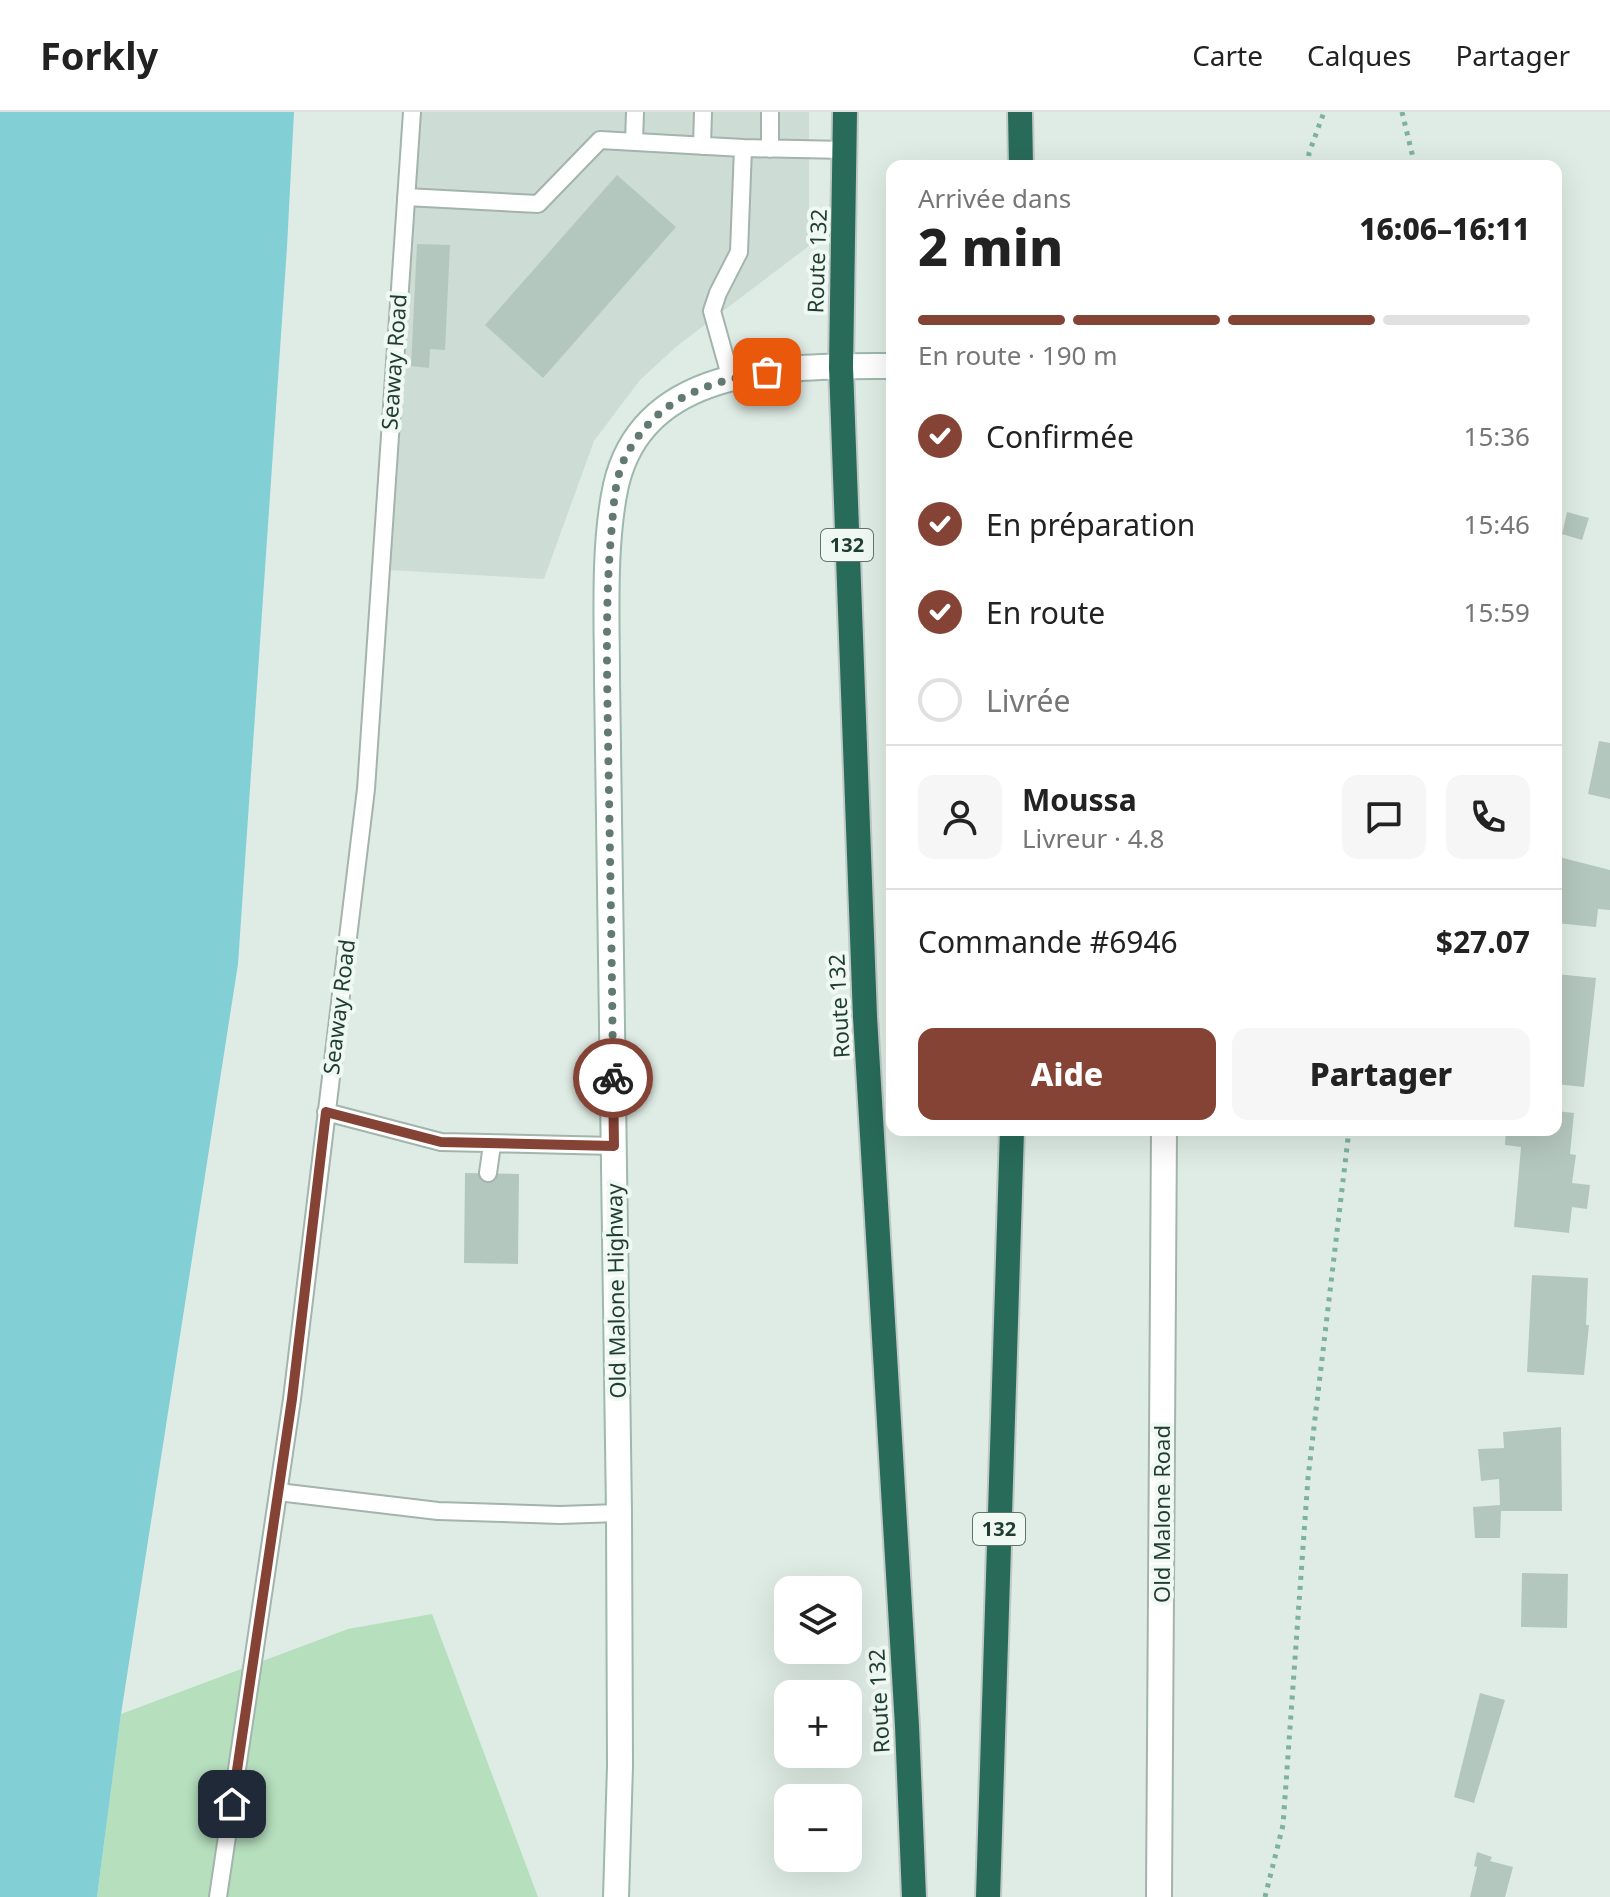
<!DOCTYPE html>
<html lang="fr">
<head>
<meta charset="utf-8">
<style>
  body { margin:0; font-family:"Noto Sans",sans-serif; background:#f6f6f6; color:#222; height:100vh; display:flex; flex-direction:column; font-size:30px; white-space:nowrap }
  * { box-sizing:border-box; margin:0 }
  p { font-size:26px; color:#767676 }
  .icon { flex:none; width:44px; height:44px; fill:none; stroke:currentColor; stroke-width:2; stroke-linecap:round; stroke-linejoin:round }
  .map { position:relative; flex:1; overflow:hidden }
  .side { position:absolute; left:886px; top:48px; width:676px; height:976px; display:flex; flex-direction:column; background:#fff; border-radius:16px; box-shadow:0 8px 32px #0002 }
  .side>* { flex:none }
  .tools { position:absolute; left:774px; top:1464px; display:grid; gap:16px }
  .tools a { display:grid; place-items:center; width:88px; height:88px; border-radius:16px; background:#fff; box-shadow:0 8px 32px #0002; font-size:40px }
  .pin { position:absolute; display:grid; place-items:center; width:68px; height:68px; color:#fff; margin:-34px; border-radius:16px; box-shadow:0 4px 12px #0006 }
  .courier { position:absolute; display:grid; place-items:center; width:80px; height:80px; margin:-40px; border:6px solid #854335; border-radius:50%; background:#fff; color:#222; box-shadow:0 2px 10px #0007 }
  .summary em { font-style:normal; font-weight:800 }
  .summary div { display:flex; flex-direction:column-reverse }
  .summary { display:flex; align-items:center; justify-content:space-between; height:136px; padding:0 32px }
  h1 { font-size:52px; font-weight:800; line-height:60px }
  .bar { display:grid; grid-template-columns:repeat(4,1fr); gap:12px 8px; align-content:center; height:96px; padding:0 32px }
  .bar i { height:10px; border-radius:6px; background:#e0e0e0 }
  .bar .on { background:#854335 }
  .bar p { grid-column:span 4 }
  .line { display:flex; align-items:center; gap:20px; padding:0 32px; border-top:2px solid #e0e0e0 }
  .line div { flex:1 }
  .round { display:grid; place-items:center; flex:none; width:84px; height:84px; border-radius:16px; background:#f6f6f6 }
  ol { padding:0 32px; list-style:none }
  li { display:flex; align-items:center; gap:24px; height:88px }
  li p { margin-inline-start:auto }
  li .icon { padding:8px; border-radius:50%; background:#854335; color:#fff; stroke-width:4 }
  li:last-child { color:#767676 }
  li i { width:44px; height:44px; border:4px solid #e0e0e0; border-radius:50% }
  .action { display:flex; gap:16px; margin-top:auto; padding:16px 32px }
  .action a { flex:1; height:92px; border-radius:16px; background:#854335; color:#fff; font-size:32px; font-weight:800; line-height:92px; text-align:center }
  .action a+a { background:#f6f6f6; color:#222 }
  header { display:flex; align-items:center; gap:48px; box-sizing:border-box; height:112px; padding:0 40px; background:#fff; border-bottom:2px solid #e0e0e0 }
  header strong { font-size:38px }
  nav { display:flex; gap:44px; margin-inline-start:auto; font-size:28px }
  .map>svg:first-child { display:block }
  .built { fill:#cddcd4 }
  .green { fill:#b6dfbe }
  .water { fill:#82cfd6 }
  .building { fill:#b4c7be }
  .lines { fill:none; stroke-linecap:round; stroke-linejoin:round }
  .lane-casing { stroke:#a2b4ac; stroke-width:20 }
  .street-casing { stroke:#a2b4ac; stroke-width:28 }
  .secondary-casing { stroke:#9db8ad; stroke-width:28 }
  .highway-casing { stroke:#c0c9c6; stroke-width:28 }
  .path { stroke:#7db29e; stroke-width:5; stroke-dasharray:4 6; stroke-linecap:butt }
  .lane { stroke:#fff; stroke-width:16 }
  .street { stroke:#fff; stroke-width:24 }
  .secondary { stroke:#fff; stroke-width:24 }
  .highway { stroke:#286b59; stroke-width:24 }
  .done { stroke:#627a71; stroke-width:8; stroke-dasharray:0 14.4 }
  .route { stroke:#854335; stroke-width:10 }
  .labels { text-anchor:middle; stroke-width:8; stroke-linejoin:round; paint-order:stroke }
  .shield { fill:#f0f8f3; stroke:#5e756d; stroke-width:2 }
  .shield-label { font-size:20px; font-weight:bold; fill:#1f3d33 }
  .street-label { font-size:22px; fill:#1f3d33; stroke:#f0f8f3 }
</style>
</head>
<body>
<header>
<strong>Forkly</strong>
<nav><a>Carte</a><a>Calques</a><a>Partager</a></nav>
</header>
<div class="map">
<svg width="1610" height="1785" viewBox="0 0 1610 1785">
  <rect width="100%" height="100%" fill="#dfece5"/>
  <path class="built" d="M419,0H809V134L677,234L640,268L594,329L544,467L389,458Z"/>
  <path class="green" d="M432,1502L538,1785H97L121,1602L348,1517Z"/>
  <path class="water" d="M0,0H294L287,135L238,852L121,1602L97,1785H0Z"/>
  <path class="building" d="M617,63L676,115L543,266L485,213Z
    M417,132L450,133L445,238L430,237L429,256L411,254Z
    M1567,400L1589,406L1582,428L1562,422Z
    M1599,629L1610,631V687L1588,682Z
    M1559,745L1610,758V798L1598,797L1596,815L1556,811V756Z
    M1556,862L1596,866L1584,975L1556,972Z
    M1556,999L1574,1001L1570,1042L1576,1043L1572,1071L1590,1073L1587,1097L1572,1095L1569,1121L1514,1115L1521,1035L1505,1033L1506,1018H1556Z
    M465,1061L519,1062L518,1152L464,1151Z
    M1532,1163L1588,1166L1586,1213H1589L1584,1263L1527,1260Z
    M1561,1315L1562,1399H1501L1500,1426H1475L1473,1395L1500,1393L1499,1367L1481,1369L1478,1337L1504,1336L1503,1320Z
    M1522,1461L1568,1462L1567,1516L1521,1515Z
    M1480,1581L1505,1588L1474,1691L1454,1685Z
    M1477,1740L1492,1745L1490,1749L1513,1755L1505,1785H1470L1477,1755L1474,1754Z"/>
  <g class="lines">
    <g class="lane-casing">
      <path id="lane" d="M634,30L635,0
        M702,34L703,0
        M770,37V0
        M406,85L538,92L600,28L743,36
        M731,267L712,199L718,181L739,140L743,36L845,38
        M326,1000L441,1030L614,1034
        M488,1061L492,1033
        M278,1380L438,1399L560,1403L619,1401
        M218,1785L292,1287L366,677L412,0"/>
    </g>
    <g class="street-casing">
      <path id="street" d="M1159,1785L1164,1018"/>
    </g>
    <g class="secondary-casing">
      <path id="secondary" d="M616,1785L620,1654L619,1401L607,567C607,507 603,433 616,373C645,249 792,255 892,254"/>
    </g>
    <g class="highway-casing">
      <path id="highway" d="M845,0L841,255L865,905L907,1614L914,1785
        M1020,0L1021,54
        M988,1785L1012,1018"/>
    </g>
    <path class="path" d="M1402,0L1415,54
      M1308,54L1309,41L1324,0
      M1265,1785L1283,1713L1308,1366L1349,1018"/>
    <use href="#lane" class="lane"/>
    <use href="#street" class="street"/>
    <use href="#secondary" class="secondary"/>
    <use href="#highway" class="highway"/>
  </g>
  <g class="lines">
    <path class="done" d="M613,966C612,853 610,739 608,626C607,555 605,484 612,413C614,390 615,363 627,342C658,286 707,270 767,260"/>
    <path class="route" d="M232,1692L292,1287L326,1000L441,1030L614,1034L613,966"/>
  </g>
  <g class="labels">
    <g class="shield">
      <rect x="821" y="417" width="52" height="32" rx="6"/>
      <rect x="973" y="1401" width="52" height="32" rx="6"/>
    </g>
    <g class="shield-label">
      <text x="847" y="440">132</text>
      <text x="999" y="1424">132</text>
    </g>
    <g class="street-label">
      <text transform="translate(817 149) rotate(-88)" y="8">Route 132</text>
      <text transform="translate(394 250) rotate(-86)" y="8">Seaway Road</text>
      <text transform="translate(839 894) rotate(-93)" y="8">Route 132</text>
      <text transform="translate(339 895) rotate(-83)" y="8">Seaway Road</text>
      <text transform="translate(616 1179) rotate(-91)" y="8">Old Malone Highway</text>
      <text transform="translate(1162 1402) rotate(-90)" y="8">Old Malone Road</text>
      <text transform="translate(879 1589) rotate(-93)" y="8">Route 132</text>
    </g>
  </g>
</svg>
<div class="tools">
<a><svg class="icon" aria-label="layers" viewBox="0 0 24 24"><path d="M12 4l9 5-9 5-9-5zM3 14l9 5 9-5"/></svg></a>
<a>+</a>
<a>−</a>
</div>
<div class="pin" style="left:767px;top:260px;background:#ea580c"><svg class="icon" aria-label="bag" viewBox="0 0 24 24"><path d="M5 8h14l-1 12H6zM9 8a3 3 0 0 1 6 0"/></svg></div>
<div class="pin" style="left:232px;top:1692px;background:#1f2937"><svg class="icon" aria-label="home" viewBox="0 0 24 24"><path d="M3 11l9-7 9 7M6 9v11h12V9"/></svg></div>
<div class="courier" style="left:613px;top:966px"><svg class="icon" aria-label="bike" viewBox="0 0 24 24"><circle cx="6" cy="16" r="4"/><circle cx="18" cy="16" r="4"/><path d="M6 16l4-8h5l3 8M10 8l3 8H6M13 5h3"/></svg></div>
<section class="side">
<div class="summary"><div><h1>2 min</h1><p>Arrivée dans</p></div><em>16:06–16:11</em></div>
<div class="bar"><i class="on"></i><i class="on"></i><i class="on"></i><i></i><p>En route · 190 m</p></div>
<ol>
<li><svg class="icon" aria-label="check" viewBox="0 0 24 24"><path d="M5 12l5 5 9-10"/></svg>Confirmée<p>15:36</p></li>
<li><svg class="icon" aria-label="check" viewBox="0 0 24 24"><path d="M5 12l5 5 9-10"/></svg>En préparation<p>15:46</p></li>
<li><svg class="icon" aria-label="check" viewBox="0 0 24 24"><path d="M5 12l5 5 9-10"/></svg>En route<p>15:59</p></li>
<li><i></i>Livrée</li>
</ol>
<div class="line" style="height:144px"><a class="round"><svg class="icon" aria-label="person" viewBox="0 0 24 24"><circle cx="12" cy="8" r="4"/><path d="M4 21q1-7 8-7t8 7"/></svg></a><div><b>Moussa</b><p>Livreur · 4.8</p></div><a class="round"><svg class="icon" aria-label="chat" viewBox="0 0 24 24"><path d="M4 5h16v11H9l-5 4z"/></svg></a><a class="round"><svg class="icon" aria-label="phone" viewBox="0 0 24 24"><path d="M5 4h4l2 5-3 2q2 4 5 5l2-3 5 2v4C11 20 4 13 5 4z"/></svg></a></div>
<div class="line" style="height:104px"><div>Commande #6946</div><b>$27.07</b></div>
<div class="action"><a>Aide</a><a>Partager</a></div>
</section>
</div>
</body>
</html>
